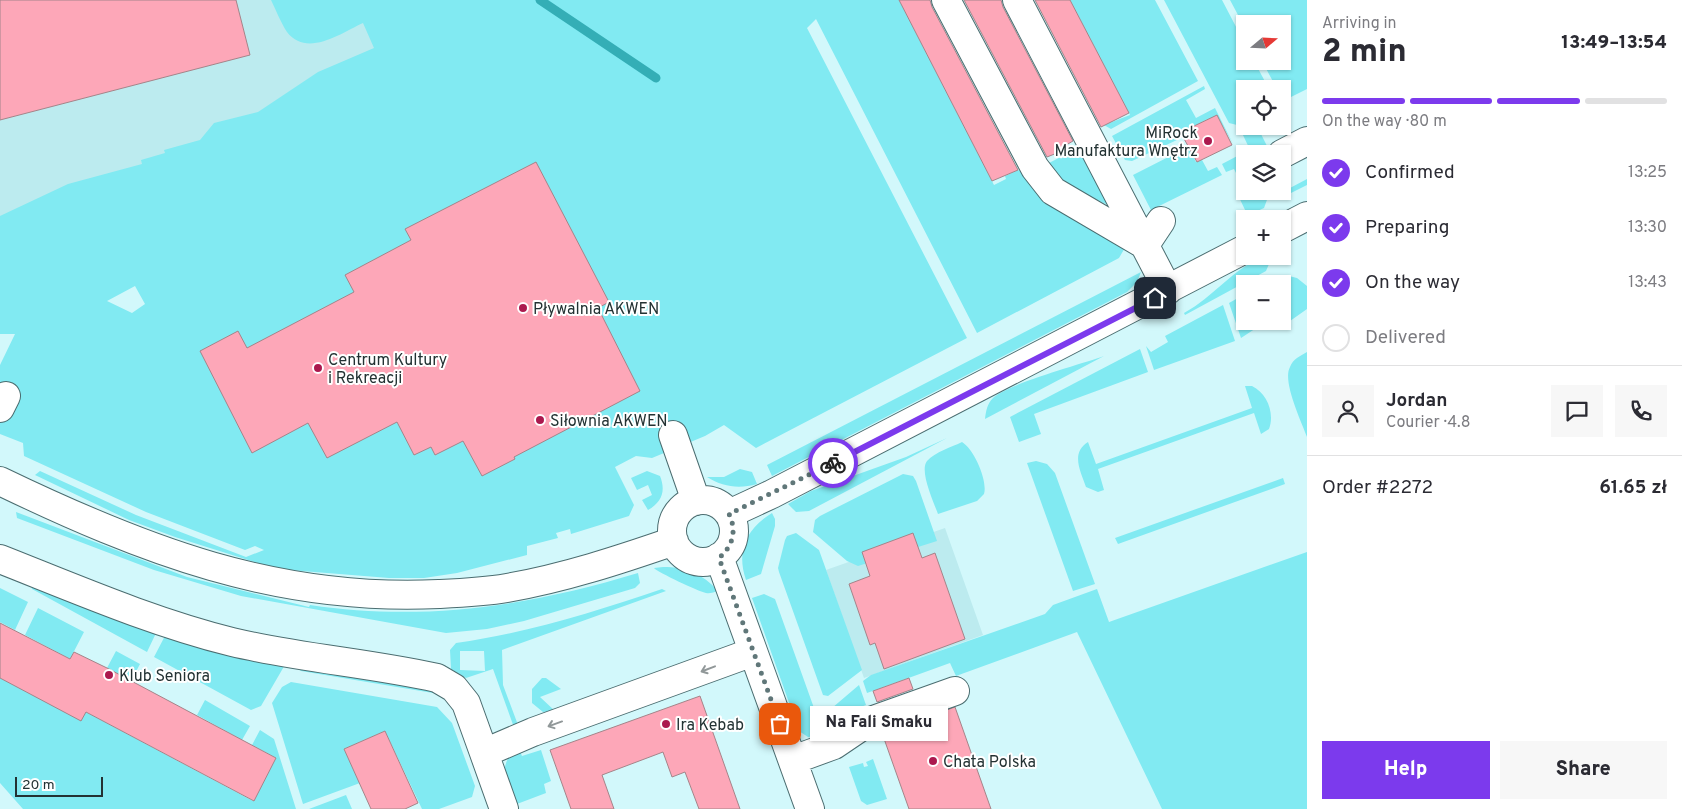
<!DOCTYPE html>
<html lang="en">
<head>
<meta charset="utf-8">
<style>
  body { margin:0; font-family:Overpass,sans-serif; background:#f7f7f7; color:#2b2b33; height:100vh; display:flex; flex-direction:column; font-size:19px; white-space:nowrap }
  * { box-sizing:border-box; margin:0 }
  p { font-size:16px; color:#7c7c81 }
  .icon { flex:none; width:28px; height:28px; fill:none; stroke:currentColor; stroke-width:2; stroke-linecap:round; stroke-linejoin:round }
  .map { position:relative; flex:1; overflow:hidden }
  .details { display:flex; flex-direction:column; background:#fff; width:375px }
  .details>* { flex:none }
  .needle { width:32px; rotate:71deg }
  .tools { position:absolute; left:1236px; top:15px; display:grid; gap:10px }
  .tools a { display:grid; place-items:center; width:55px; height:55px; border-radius:0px; background:#fff; box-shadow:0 1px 4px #0004; font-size:25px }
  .scale { position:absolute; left:15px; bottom:12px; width:88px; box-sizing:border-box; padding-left:5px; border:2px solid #233233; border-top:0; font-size:14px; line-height:18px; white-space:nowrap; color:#233233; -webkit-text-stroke:4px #fff; paint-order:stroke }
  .pin { position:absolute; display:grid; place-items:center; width:42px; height:42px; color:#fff; margin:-21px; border-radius:10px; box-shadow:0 2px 8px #0006 }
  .courier { position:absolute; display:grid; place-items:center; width:50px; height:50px; margin:-25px; border:4px solid #7c3aed; border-radius:50%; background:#fff; color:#222; box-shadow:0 1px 6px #0007 }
  .bubble { position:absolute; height:35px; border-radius:0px; background:#fff; box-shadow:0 1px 4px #0004; font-size:16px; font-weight:800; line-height:35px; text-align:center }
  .overview em { font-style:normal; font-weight:800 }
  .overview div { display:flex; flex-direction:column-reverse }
  .overview { display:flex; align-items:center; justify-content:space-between; height:85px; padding:0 15px }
  h1 { font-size:32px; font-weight:800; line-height:38px }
  .bar { display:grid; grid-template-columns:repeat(4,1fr); gap:8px 5px; align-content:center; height:60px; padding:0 15px }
  .bar i { height:6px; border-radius:4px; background:#e1e1e2 }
  .bar .selected { background:#7c3aed }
  .bar p { grid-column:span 4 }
  .line { display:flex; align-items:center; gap:12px; padding:0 15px; border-top:1px solid #e1e1e2 }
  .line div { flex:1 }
  .round { display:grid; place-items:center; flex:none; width:52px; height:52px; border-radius:0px; background:#f7f7f7 }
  ol { padding:0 15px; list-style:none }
  li { display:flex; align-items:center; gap:15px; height:55px }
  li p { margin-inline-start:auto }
  li .icon { padding:5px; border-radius:50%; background:#7c3aed; color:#fff; stroke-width:4 }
  li:last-child { color:#7c7c81 }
  li i { width:28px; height:28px; border:2px solid #e1e1e2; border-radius:50% }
  .primary-button { display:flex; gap:10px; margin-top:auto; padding:10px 15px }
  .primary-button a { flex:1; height:58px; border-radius:0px; background:#7c3aed; color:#fff; font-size:20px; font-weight:800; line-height:58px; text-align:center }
  .primary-button a+a { background:#f7f7f7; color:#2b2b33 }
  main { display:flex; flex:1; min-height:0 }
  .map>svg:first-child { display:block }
  .built { fill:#bcebef }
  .green { fill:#81eaf2; fill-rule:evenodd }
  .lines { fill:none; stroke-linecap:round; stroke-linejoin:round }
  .stream { stroke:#34aeb6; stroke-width:9 }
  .building { fill:#fda7b8; stroke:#a48489 }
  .minor-casing { stroke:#4b6d70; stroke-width:30 }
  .minor { stroke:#fff; stroke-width:28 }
  .oneway { stroke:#919899 }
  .done { stroke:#607779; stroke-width:5; stroke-dasharray:0 9 }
  .route { stroke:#7c3aed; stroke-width:6 }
  .poi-dot { fill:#ab194e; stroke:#fff; stroke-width:2 }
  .labels { text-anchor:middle; stroke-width:4; stroke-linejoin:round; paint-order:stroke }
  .poi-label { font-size:16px; fill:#233233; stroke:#fff; text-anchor:start }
</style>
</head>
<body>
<main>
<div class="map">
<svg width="1307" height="809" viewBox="0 0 1307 809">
  <rect width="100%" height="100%" fill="#d2f8fb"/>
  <path class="built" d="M0,0H519L0,245Z
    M945,528L983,635L864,678L826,570Z"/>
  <path class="green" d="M271,0H899L994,185L1006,179L1005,176L1018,170L1021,171L1035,191L1047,201L1126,246L1119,258L977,333L816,19L807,28L967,338L756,448L724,425L705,436L652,458L636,456L615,467L634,505L629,516L571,534L570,529L556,533L558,538L527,546V555L457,573L424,578H389L277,569L175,537L129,520L35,475L40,471L136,515L246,557L264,550L255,546L245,550L146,512L24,456L23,443L0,434V365L15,334H0V216L68,184L142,164L141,160L165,153L164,150L200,140L214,123L258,112L318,72L374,48L363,23C341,33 307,58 287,32C281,23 276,10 271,0ZM135,286L145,304L132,313L107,301Z
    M1070,0H1155L1198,81L1111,129L1104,125L1130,115Z
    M1164,0H1222L1245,44V61H1254L1269,89H1245V121L1237,125L1229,123Z
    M1230,0H1307V89L1283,101L1282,89H1277L1262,61H1282V24H1245V28Z
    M1204,86L1205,89L1186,100L1196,118L1215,108L1233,144L1219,119H1208L1193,127L1194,132L1132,161L1125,160L1112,136Z
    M1257,126L1267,146L1261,148L1263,154H1252L1242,133Z
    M1080,147L1110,206C1089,195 1060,186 1049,163Z
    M1188,147L1196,162L1202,160L1208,171L1217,167L1222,175L1151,210L1133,175Z
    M1243,153L1245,191H1264L1268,197L1264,208L1253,213L1246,212L1237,193L1244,189L1234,169L1226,172L1222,164Z
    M1283,174L1290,188L1307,179V185L1279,199H1276L1272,191H1282Z
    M1265,256L1269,264L1266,271L1185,315L1184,313C1214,297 1233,268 1265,256Z
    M1141,272L1137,282L1127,292L772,476L767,465Z
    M1289,276L1297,278L1307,286V309L1283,326L1280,321H1282V284H1265L1274,279Z
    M1245,294V321H1267L1241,338L1229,303Z
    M1223,305L1235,341L1154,370L1146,346L1151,352L1168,342L1165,336Z
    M1140,349L1148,372L1034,414L1041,434L1019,442L1010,417Z
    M1307,352V437C1301,421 1282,381 1290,367C1293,359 1300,356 1307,352Z
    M1104,356L985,419C986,411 987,404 993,398C1007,384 1082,364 1104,356Z
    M1245,386H1252C1267,393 1275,413 1269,429L1261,434L1254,413L1098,469L1104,490L1098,492L1086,487C1081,472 1070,453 1088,442L1096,464L1252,408Z
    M947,438L809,511L796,512L788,504L811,491L906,457Z
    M962,442C974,449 988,481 984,494L977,501L938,514C934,503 919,471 927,461C935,452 952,447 962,442Z
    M1036,461L1047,464L1055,473L1095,584L1073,591L1027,463Z
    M740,469L752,472L757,484C739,489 723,487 707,477H724Z
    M647,471L660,476C666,491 662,502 648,510L642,500L652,495L648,485L637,490L631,478Z
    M903,474L913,476L916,481L937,541L858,566L847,561L813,532L815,520L820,516Z
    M1283,478L1285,484L1118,544L1115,538Z
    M16,512L187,577L309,607L310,605C424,622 529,606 638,573L640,583L635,588L524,621L487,629L446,633L241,596L154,570L17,518Z
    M772,513L775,519V526L761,574L746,580C736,551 746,529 772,513Z
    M796,533L819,550L862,670L828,696L823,695L779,572L778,568L785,540L787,536Z
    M1307,552V809H1162L1077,632L956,676L950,663L867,693L863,681L871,675L1045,614L1053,605L1097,589L1109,622Z
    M663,567C686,567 703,574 718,591C714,592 710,594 706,593C700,592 657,572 654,568Z
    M31,585L157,631L147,652L32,589Z
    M0,588L28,602L15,630L0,622Z
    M662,589L666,591L502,650L503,685L518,725L516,733L493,669L466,678L451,669L450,650L456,643C527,633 594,612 662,589ZM460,651H484L485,671L460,670Z
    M764,594L775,599L824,736L808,737L799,731L752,598Z
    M38,608L84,632L70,659L25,635Z
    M166,634L286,663L261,706L251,710L154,657Z
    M116,651L140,664L131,681L107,668Z
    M294,665L429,688L439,694L301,671Z
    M0,678L86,712L253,801L276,758L252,745L260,730L274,739L296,809H23L0,783Z
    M542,678H546L561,689L540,697L555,711L543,712L532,703V689Z
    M291,682L437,707L452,723L475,786L472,797L439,809H422L385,731L344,749L360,783L303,804L272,703L282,687Z
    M859,685L866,705L845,713L836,732L831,717L832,708Z
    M205,700L250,726L242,740L197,715Z
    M519,749L522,756L541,750L551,781L544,784L546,793L509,807C506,786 496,761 519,749Z
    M873,759L887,799L867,805L861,801L849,767L863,763L864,767L868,766L866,762Z
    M346,795L352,809H309Z"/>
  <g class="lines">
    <path class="stream" d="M540,0L656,78"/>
  </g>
  <path class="building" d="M0,0H236L250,55L0,120Z
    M899,0H930L932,7L1018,170L992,181Z
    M964,0H1001L1003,7L1073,141L1061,148L1062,151L1047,157Z
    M1035,0H1070L1129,113L1101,127Z
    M1217,115L1232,145L1197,162L1183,137L1194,132L1192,127Z
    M536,162L609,302L598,308L640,391L514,457L515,459L482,476L463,441L435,455L431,447L414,455L397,422L327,458L308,423L252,453L200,351L238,331L247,348L354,292L345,275L411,240L405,229Z
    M913,533L922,558L935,553L965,639L884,669L875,643L870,645L849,584L870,576L862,552Z
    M0,623L70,659L74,652L107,668L276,758L254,801L86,712L81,721L0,678Z
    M909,678L913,689L877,702L873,691Z
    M700,696L740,809H699L685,772L672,777L663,752L602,775L614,809H571L550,750Z
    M955,707L991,809H909L882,733Z
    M385,731L418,803L405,809H371L344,749Z"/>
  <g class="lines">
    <g class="minor-casing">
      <path id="minor" d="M946,0L1035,168L1053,191L1145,245L1161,221
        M1017,0L1168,290
        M1282,154L1307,141
        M1282,229L1307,216
        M0,408L6,396
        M673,435L696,501
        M0,481C143,550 277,602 439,594C461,593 484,592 507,588C564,578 619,560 674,541
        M672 531a31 31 0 1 1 62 0a31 31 0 1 1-62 0Z
        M729,514L772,494L1245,249
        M719,557L810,809
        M0,559C76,589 152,622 232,642C299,658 369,663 437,678L454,688L466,703L484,753
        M793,760L834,745L868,722L955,691
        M504,809L484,753L533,732L753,652"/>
    </g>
    <use href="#minor" class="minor"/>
  </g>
  <defs><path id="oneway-shaft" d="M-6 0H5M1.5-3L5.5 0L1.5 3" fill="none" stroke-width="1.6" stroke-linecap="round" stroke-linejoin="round" transform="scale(1.25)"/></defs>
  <g class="oneway">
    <use href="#oneway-shaft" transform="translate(708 669) rotate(159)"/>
    <use href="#oneway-shaft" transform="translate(555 724) rotate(160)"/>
  </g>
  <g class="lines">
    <path class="done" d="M780,724L719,558C733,546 737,531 729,514L833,463"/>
    <path class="route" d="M833,463L1155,298"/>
  </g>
  <g class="poi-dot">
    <circle cx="1208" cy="141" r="5"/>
    <circle cx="523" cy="308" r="5"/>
    <circle cx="318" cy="368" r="5"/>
    <circle cx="540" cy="420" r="5"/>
    <circle cx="109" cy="675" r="5"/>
    <circle cx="666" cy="724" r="5"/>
    <circle cx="933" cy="761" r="5"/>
  </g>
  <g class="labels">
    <g class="poi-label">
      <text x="1198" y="138" text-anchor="end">MiRock<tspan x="1198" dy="18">Manufaktura Wnętrz</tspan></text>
      <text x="533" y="314">Pływalnia AKWEN</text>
      <text x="328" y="365">Centrum Kultury<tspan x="328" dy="18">i Rekreacji</tspan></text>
      <text x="550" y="426">Siłownia AKWEN</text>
      <text x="119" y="681">Klub Seniora</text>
      <text x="676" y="730">Ira Kebab</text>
      <text x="943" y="767">Chata Polska</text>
    </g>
  </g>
</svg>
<div class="tools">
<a><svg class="needle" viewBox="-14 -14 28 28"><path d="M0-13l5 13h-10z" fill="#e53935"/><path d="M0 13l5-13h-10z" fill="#7c7c81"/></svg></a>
<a><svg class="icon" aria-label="locate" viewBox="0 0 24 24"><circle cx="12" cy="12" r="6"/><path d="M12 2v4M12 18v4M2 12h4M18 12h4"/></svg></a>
<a><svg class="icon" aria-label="layers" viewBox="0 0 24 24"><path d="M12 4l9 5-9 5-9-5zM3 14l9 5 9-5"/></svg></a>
<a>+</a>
<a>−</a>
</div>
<div class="scale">20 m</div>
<div class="pin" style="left:780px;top:724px;background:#ea580c"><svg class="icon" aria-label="bag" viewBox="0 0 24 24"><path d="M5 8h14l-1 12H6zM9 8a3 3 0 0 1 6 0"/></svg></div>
<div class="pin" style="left:1155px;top:298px;background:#1f2937"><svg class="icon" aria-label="home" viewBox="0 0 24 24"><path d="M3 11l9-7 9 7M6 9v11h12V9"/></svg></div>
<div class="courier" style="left:833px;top:463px"><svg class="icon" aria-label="bike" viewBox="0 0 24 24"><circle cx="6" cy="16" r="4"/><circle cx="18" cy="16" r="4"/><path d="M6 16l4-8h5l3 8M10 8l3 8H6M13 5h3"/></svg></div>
<div class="bubble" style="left:810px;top:706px;width:138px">Na Fali Smaku</div>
</div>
<section class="details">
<div class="overview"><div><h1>2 min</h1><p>Arriving in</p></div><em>13:49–13:54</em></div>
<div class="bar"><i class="selected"></i><i class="selected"></i><i class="selected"></i><i></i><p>On the way · 80 m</p></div>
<ol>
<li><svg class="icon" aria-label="check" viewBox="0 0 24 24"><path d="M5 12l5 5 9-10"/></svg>Confirmed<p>13:25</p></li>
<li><svg class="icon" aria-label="check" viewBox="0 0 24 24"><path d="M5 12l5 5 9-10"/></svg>Preparing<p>13:30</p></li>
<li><svg class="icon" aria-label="check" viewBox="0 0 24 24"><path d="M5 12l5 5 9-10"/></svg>On the way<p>13:43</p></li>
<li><i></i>Delivered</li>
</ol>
<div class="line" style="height:90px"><a class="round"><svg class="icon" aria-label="person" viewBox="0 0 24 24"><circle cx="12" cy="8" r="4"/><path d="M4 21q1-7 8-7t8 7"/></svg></a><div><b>Jordan</b><p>Courier · 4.8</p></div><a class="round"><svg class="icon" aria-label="chat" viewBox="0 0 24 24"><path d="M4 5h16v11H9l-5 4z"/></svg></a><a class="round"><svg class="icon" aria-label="phone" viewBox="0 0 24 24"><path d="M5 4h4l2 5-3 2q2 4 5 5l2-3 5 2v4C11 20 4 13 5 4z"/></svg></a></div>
<div class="line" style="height:65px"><div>Order #2272</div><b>61.65 zł</b></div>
<div class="primary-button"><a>Help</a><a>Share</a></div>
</section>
</main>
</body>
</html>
